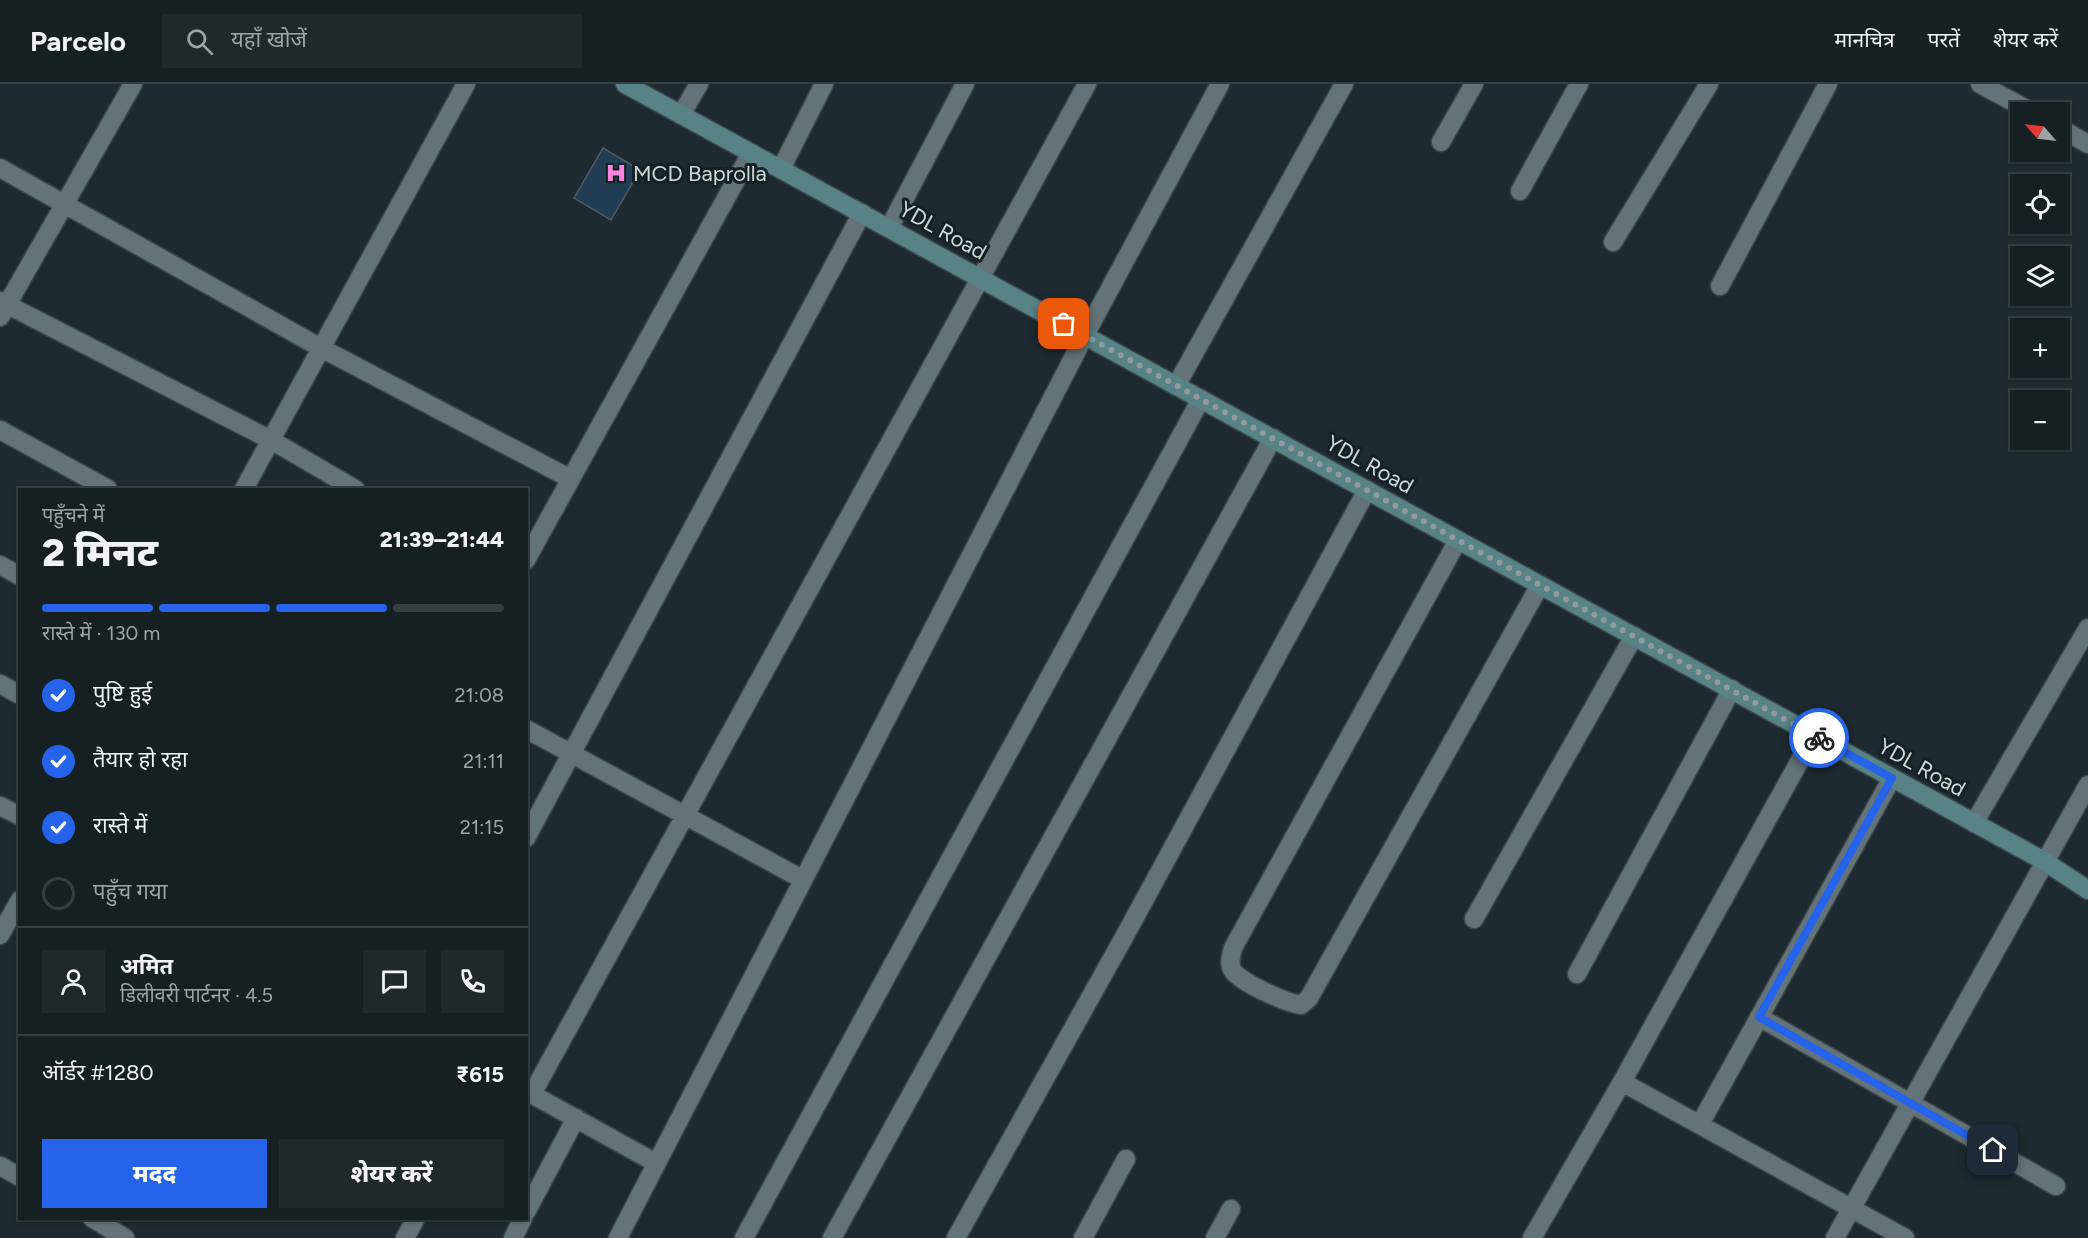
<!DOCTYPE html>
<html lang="hi">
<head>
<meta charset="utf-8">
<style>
  body { margin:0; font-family:Figtree,"Noto Sans Devanagari",sans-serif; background:#1f282b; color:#f1f3f6; height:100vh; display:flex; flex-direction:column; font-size:22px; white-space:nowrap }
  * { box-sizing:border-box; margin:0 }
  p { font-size:20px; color:#9ea3a6 }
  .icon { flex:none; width:33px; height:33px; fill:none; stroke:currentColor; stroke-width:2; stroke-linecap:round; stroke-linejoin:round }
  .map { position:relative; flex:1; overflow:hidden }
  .drawer { position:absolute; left:18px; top:404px; width:510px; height:732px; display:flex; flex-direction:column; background:#162023; border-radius:0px; box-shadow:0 2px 4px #0004,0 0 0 2px #353e41 }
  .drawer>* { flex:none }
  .needle { width:39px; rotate:298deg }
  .buttons { position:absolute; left:2010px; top:18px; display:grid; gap:12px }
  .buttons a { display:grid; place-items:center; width:60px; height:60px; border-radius:0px; background:#162023; box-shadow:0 2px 4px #0004,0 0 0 2px #353e41; font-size:30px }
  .pin { position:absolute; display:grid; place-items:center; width:51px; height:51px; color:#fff; margin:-26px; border-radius:12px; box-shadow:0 3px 9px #0006 }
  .courier { position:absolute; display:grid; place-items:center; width:60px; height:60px; margin:-30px; border:4px solid #2563eb; border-radius:50%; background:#fff; color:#222; box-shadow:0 2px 8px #0007 }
  .summary em { font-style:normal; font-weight:800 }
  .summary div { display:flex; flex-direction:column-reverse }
  .summary { display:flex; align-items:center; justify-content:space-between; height:102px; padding:0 24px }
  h1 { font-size:39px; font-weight:800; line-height:45px }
  .bar { display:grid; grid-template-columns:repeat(4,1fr); gap:9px 6px; align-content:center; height:72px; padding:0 24px }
  .bar i { height:8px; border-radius:4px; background:#353e41 }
  .bar .current { background:#2563eb }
  .bar p { grid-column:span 4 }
  .line { display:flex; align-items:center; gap:15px; padding:0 24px; border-top:2px solid #353e41 }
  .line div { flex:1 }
  .round { display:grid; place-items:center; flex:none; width:63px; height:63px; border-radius:0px; background:#1f282b }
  ol { padding:0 24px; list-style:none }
  li { display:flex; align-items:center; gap:18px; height:66px }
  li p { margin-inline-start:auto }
  li .icon { padding:6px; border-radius:50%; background:#2563eb; color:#fff; stroke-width:4 }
  li:last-child { color:#9ea3a6 }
  li i { width:33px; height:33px; border:3px solid #353e41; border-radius:50% }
  .cta { display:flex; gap:12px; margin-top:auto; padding:12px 24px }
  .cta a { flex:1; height:69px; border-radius:0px; background:#2563eb; color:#fff; font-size:24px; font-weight:800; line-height:69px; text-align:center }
  .cta a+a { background:#1f282b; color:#f1f3f6 }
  header { display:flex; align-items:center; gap:36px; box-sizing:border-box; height:84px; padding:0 30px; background:#162023; border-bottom:2px solid #353e41 }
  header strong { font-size:28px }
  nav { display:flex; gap:33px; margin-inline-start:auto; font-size:21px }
  .search { width:420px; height:54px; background:#1f282b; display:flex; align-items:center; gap:15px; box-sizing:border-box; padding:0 21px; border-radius:0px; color:#9ea3a6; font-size:22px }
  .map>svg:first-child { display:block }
  .building { fill:#203d54; stroke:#4f5962; stroke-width:1.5 }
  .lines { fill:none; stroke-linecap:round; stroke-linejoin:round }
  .street-casing { stroke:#3b4649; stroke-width:21 }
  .secondary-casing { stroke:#3b4649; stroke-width:21 }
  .street { stroke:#647378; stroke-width:18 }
  .secondary { stroke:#578286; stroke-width:18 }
  .done { stroke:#919a9e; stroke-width:6; stroke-dasharray:0 10.8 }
  .route { stroke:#2563eb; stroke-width:8 }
  .labels { text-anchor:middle; stroke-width:6; stroke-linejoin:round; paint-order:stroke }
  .poi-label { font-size:22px; fill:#cfd7d9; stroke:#142125; text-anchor:start }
  .street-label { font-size:22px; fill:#cfd7d9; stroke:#142125 }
</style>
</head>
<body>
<header>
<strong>Parcelo</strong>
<div class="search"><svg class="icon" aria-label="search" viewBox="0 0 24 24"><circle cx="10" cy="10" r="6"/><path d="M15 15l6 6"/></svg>यहाँ खोजें</div>
<nav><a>मानचित्र</a><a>परतें</a><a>शेयर करें</a></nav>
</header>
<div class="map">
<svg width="2088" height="1154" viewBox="0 0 2088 1154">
  <rect width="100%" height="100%" fill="#1e2a2f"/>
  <path class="building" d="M603,64L640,86L611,136L574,114Z"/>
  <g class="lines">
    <g class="street-casing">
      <path id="street" d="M1980,0L2032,28
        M681,31L699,0
        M2060,44L2088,60
        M1441,58L1474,0
        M0,84L321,264L571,395
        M781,85L824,0
        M1520,107L1579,0
        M889,144L965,0
        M1613,158L1709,0
        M1720,202L1828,0
        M0,217L271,356L355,405
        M0,233L133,0
        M1176,302L1344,0
        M0,346L108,405
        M244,405L466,0
        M1458,456L1233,864C1231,872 1228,880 1233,887C1242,899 1286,919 1301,921L1309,914L1540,501
        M526,476L751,69
        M0,481L20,492
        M0,600L20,611
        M526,645L802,795
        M0,722L20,732
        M1974,739L2088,544
        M526,754L862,129
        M1474,835L1634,552
        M0,851L20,816
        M1577,890L1732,605
        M1759,933L2056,1102
        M1622,998L1905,1154
        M526,1007L656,1079
        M532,1010L1087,0
        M1700,1040L1892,694
        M0,1082L20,1093
        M526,1128L576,1034
        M92,1134L125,1154
        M405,1154L416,1134
        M513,1154L523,1134
        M618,1154L1085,251L1220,0
        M744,1154L1201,315
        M832,1154L1273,354
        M956,1154L1128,846L1367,406
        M1083,1154L1126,1075
        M1215,1154L1231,1125
        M1532,1154L1622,998L1814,651
        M1835,1154L2088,701"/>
    </g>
    <g class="secondary-casing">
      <path id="secondary" d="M625,0L2044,777L2088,806"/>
    </g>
    <use href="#street" class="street"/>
    <use href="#secondary" class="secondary"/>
  </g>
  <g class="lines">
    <path class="done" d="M1064,240L1819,654"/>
    <path class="route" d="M1819,654L1892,694L1759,933L1993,1066"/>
  </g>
  <defs>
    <g id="hospital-bare" transform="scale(1.62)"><path d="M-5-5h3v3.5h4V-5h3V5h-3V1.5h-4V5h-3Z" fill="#fe85df" stroke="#142125" stroke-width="2.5" paint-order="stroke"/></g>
  </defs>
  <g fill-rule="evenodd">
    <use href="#hospital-bare" x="616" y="89"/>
  </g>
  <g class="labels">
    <g class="poi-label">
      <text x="633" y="97">MCD Baprolla</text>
    </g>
    <g class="street-label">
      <text transform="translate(943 146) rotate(29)" y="8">YDL Road</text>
      <text transform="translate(1370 380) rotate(29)" y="8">YDL Road</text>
      <text transform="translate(1922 683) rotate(29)" y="8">YDL Road</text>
    </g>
  </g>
</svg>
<div class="buttons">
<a><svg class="needle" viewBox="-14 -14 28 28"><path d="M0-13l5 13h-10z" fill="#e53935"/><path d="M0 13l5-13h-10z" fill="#9ea3a6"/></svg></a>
<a><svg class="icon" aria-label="locate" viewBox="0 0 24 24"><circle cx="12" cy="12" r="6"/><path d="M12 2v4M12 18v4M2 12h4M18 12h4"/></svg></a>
<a><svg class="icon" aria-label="layers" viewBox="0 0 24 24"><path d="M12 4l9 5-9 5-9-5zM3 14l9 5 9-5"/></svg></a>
<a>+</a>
<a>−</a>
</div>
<div class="pin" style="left:1064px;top:240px;background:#ea580c"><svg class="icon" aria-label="bag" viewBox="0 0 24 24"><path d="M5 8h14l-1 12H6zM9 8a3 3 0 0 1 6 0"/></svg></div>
<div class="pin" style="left:1993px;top:1066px;background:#1f2937"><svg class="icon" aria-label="home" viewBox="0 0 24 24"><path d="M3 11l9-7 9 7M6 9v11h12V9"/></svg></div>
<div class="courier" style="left:1819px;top:654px"><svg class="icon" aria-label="bike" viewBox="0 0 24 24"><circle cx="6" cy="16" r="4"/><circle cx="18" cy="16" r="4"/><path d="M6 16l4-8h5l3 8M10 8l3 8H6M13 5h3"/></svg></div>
<section class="drawer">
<div class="summary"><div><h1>2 मिनट</h1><p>पहुँचने में</p></div><em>21:39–21:44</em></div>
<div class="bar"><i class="current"></i><i class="current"></i><i class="current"></i><i></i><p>रास्ते में · 130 m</p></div>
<ol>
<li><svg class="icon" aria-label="check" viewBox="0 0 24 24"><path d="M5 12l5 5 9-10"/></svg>पुष्टि हुई<p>21:08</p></li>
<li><svg class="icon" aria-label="check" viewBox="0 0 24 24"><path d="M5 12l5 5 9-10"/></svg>तैयार हो रहा<p>21:11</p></li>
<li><svg class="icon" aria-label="check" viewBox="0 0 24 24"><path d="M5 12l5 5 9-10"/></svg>रास्ते में<p>21:15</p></li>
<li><i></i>पहुँच गया</li>
</ol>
<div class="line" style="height:108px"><a class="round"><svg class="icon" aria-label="person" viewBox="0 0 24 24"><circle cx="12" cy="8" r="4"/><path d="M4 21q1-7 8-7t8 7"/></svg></a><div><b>अमित</b><p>डिलीवरी पार्टनर · 4.5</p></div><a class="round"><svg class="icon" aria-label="chat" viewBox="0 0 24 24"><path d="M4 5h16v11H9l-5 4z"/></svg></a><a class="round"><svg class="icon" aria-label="phone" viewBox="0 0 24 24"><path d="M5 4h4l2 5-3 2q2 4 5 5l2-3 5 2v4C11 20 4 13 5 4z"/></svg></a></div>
<div class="line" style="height:78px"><div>ऑर्डर #1280</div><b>₹615</b></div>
<div class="cta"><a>मदद</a><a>शेयर करें</a></div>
</section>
</div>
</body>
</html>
